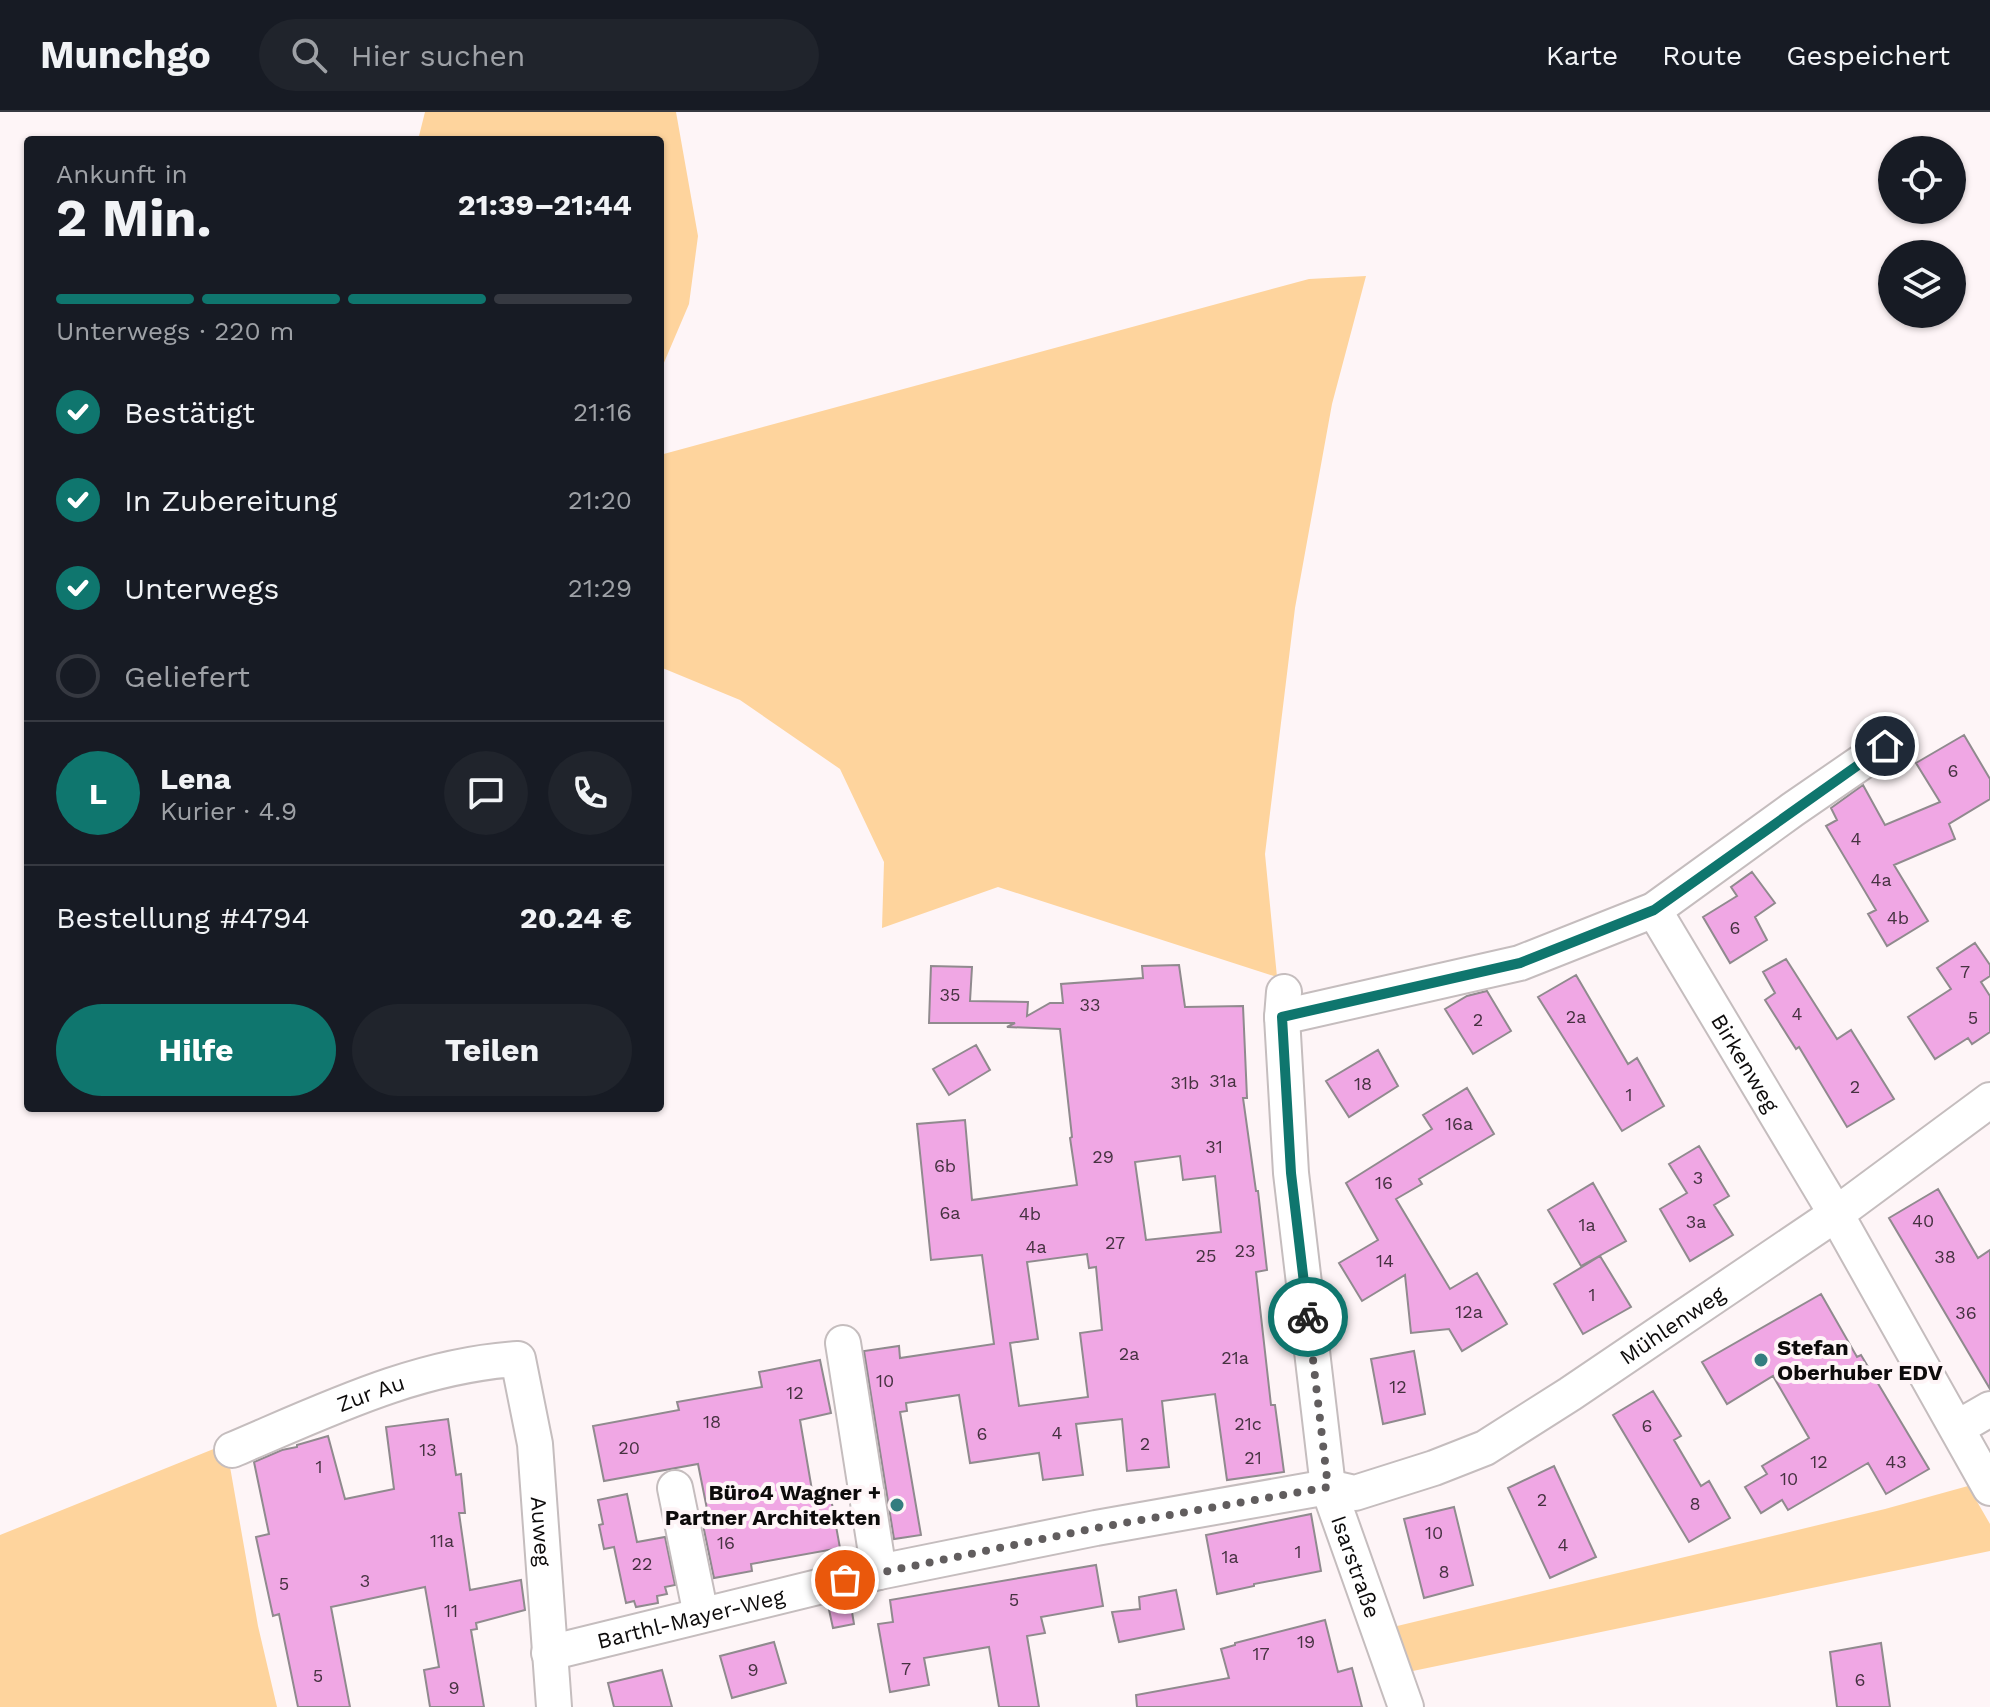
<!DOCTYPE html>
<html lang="de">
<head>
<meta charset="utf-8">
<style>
  body { margin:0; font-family:"Work Sans",sans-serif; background:#20242c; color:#f1f3f6; height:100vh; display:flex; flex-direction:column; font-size:30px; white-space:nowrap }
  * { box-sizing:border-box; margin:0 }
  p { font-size:26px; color:#9ea1a6 }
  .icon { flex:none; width:44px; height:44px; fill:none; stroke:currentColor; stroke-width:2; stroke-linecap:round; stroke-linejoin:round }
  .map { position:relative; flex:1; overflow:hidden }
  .details { position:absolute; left:24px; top:24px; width:640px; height:976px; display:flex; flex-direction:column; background:#171b24; border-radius:8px; box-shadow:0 2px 6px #0004 }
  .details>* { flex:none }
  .tools { position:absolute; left:1878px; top:24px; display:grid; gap:16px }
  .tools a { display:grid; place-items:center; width:88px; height:88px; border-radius:50%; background:#171b24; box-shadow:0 2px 6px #0004; font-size:40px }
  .pin { position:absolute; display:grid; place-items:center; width:68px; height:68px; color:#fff; margin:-34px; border:4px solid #fff; border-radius:50%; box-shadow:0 2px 8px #0007 }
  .courier { position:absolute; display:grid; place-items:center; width:80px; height:80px; margin:-40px; border:6px solid #0f766e; border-radius:50%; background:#fff; color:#222; box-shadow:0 2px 10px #0007 }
  .head em { font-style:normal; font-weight:700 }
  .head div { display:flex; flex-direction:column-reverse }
  .head { display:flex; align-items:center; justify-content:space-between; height:136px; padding:0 32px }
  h1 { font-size:52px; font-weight:700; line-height:60px }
  .bar { display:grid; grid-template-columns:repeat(4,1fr); gap:12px 8px; align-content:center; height:96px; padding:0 32px }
  .bar i { height:10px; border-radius:6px; background:#363941 }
  .bar .active { background:#0f766e }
  .bar p { grid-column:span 4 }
  .line { display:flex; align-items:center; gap:20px; padding:0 32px; border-top:2px solid #363941 }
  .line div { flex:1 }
  .round { display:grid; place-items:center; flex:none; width:84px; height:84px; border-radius:42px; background:#20242c }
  ol { padding:0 32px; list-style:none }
  li { display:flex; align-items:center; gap:24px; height:88px }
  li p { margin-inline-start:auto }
  li .icon { padding:8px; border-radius:50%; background:#0f766e; color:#fff; stroke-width:4 }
  li:last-child { color:#9ea1a6 }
  li i { width:44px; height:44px; border:4px solid #363941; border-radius:50% }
  .primary-button { display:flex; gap:16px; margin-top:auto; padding:16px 32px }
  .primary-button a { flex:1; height:92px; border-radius:48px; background:#0f766e; color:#fff; font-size:32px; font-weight:700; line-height:92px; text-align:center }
  .primary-button a+a { background:#20242c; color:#f1f3f6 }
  header { display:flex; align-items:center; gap:48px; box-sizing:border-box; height:112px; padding:0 40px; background:#171b24; border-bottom:2px solid #363941 }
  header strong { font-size:38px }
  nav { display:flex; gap:44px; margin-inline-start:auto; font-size:28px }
  .search { width:560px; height:72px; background:#20242c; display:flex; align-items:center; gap:20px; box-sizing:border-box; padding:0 28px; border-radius:44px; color:#9ea1a6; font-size:30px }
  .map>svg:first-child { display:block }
  .green { fill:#fed49d }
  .building { fill:#f0a7e4; stroke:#908a8e; stroke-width:2; fill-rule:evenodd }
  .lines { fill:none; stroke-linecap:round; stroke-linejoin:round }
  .minor-casing { stroke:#c5bdbe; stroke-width:38 }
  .minor { stroke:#fff; stroke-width:34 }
  .done { stroke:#615d5e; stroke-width:8; stroke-dasharray:0 14.4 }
  .route { stroke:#0f766e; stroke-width:10 }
  .poi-dot { fill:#347d7f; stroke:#fef5f7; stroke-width:3 }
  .labels { text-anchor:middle; stroke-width:8; stroke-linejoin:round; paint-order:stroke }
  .number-label { font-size:18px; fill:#463241 }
  .street-label { font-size:22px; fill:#0d0b0b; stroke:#fef5f7 }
  .poi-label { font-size:22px; font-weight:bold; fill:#0d0b0b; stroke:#fef5f7; text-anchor:start }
</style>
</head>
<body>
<header>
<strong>Munchgo</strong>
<div class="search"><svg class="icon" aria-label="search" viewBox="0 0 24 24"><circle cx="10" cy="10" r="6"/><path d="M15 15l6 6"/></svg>Hier suchen</div>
<nav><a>Karte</a><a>Route</a><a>Gespeichert</a></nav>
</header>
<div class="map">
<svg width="1990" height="1595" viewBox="0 0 1990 1595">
  <rect width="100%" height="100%" fill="#fef5f7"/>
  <path class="green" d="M425,0H676L698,124L689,192L660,260V28H418Z
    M1366,164L1332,292L1295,496L1265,742L1277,865L998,775L882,816L884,750L840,657L740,588L660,555V343L1309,167Z
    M226,1332L258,1514L277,1595H0V1423Z
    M1968,1374L1990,1412V1439L1408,1560L1393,1515L1885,1397Z"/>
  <path class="building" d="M1964,623L1990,667V687L1949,712L1955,727L1894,753L1928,809L1887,834L1868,802L1876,798L1826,714L1837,708L1831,696L1863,673L1885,713L1940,690L1916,651Z
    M1752,760L1775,791L1755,805L1767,828L1730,851L1703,805L1737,784L1731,775Z
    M1975,831L1990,853V864L1981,870L1990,884V920L1972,932L1968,926L1935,947L1908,905L1951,877L1937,856Z
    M1786,847L1837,927L1851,918L1894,987L1847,1015L1799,935L1796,937L1765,888L1775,881L1763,860Z
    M1179,853L1185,895L1243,894L1247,986H1243L1256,1079H1258L1267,1158L1256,1160L1271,1293H1275L1284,1360L1227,1368L1215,1282L1162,1289L1169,1355L1127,1359L1122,1307L1076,1312L1083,1363L1043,1368L1039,1341L970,1351L959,1283L906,1291L907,1299L900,1300L921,1423L894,1427L864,1239L899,1234L900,1246L994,1232L982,1143L931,1148L917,1012L965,1008L972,1088L1077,1073L1070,1026L1072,1025L1060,917L1007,915L1015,911H929L931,854L972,855L970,889L1028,890L1027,904L1050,891H1063L1061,872L1143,866L1142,854ZM1180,1044L1183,1068L1215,1064L1221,1120L1146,1128L1135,1050ZM1087,1142L1089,1156L1096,1155L1102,1218L1080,1221L1088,1285L1019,1294L1010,1231L1038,1227L1027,1150Z
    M1576,863L1628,952L1637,946L1664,994L1622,1019L1538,885Z
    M1487,879L1511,919L1473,942L1445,897L1467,884Z
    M976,933L990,958L949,983L933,957Z
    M1378,938L1398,974L1349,1005L1326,969Z
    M1467,976L1494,1022L1419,1067L1422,1072L1396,1087L1450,1177L1477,1161L1507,1212L1462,1239L1449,1217L1411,1221L1405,1163L1362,1189L1339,1151L1378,1128L1346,1071L1432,1017L1423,1003Z
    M1699,1034L1729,1084L1714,1093L1733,1123L1690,1149L1660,1097L1687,1081L1669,1052Z
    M1593,1071L1626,1129L1581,1154L1548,1098Z
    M1938,1077L1978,1146L1990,1138V1277L1889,1106Z
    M1600,1144L1631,1195L1583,1222L1554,1172Z
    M1821,1182L1857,1245L1861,1243L1929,1357L1886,1382L1868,1351L1788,1398L1782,1388L1761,1401L1745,1375L1767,1362L1762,1354L1809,1326L1773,1264L1727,1292L1702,1250Z
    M1414,1239L1425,1302L1383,1312L1371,1247Z
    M820,1248L831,1301L800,1308L813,1384L830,1381L840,1436L751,1452L752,1459L714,1466L702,1408L709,1407L698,1352L604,1369L593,1314L679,1298L677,1290L762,1275L759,1260Z
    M1653,1279L1681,1324L1674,1328L1701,1374L1709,1369L1730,1406L1689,1430L1613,1303Z
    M448,1307L456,1363L461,1362L465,1401H459L470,1478L521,1468L525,1498L476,1511L477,1517L471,1518L484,1595H430L424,1558L439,1555L425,1475L331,1495L350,1595H298L279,1502L273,1504L256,1425L269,1422L254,1350L282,1338L297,1335V1333L328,1324L345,1387L394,1377L386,1315Z
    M1554,1354L1596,1445L1550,1466L1508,1376Z
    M627,1382L637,1430L665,1425L675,1473L665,1475L667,1482L657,1484L658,1491L636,1495L634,1489L626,1491L614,1435L604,1437L599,1413L603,1412L598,1388Z
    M1454,1395L1473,1473L1424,1486L1404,1407Z
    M1311,1402L1321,1459L1254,1472V1474L1217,1482L1206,1423Z
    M1096,1453L1103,1494L1041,1505L1045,1521L1027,1524L1039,1595H999L989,1535L924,1546L929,1573L890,1580L878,1512L893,1510L890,1488Z
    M1176,1478L1184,1517L1119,1530L1112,1500L1140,1497L1139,1485Z
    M850,1488L854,1512L833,1516L828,1493Z
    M1325,1508L1338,1560L1352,1556L1362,1595H1137L1136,1583L1229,1566L1221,1537L1235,1533V1531Z
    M774,1530L786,1571L732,1586L720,1544Z
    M1881,1531L1890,1595H1837L1830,1540Z
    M662,1558L672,1595H614L608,1571Z"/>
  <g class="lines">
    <g class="minor-casing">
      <g id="minor">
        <path id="s1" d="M1654,798L1836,1102L1990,1376"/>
        <path id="s2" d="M1284,880L1282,905L1291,1061L1328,1375L1406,1595"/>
        <path d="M1282,905L1520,851L1654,798L1792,698L1885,634"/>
        <path d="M843,1231L879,1460"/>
        <path d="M1957,1316L1990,1297"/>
        <path id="s3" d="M232,1338C324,1299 417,1253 518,1247L535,1332L554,1595"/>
        <path d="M675,1376L701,1503"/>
        <path id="s4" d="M549,1541L879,1460L1096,1416L1328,1375L1355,1381L1434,1356L1485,1336L1570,1282L1836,1102L1990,988"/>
      </g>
    </g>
    <use href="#minor" class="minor"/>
  </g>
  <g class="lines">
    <path class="done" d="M845,1468L1096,1416L1328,1375L1308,1205"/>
    <path class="route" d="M1308,1205L1291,1061L1282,905L1520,851L1654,798L1885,634"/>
  </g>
  <g class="poi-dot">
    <circle cx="1761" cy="1248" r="8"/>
    <circle cx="897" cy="1393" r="8"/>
  </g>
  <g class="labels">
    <g class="number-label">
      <text x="1953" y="665">6</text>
      <text x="1856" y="733">4</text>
      <text x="1881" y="774">4a</text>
      <text x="1898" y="812">4b</text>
      <text x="1735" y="822">6</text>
      <text x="1965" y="866">7</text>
      <text x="950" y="889">35</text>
      <text x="1090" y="899">33</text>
      <text x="1797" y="908">4</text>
      <text x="1576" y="911">2a</text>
      <text x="1973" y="912">5</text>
      <text x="1478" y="914">2</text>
      <text x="1223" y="975">31a</text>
      <text x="1185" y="977">31b</text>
      <text x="1363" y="978">18</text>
      <text x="1855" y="981">2</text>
      <text x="1629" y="989">1</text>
      <text x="1459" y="1018">16a</text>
      <text x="1214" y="1041">31</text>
      <text x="1103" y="1051">29</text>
      <text x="945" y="1060">6b</text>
      <text x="1698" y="1072">3</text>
      <text x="1384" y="1077">16</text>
      <text x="950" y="1107">6a</text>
      <text x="1030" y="1108">4b</text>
      <text x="1923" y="1115">40</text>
      <text x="1696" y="1116">3a</text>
      <text x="1587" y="1119">1a</text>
      <text x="1115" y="1137">27</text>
      <text x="1036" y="1141">4a</text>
      <text x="1245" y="1145">23</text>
      <text x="1206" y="1150">25</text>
      <text x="1945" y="1151">38</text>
      <text x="1385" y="1155">14</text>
      <text x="1592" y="1189">1</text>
      <text x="1469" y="1206">12a</text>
      <text x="1966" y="1207">36</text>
      <text x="1129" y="1248">2a</text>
      <text x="1235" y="1252">21a</text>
      <text x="885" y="1275">10</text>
      <text x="1398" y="1281">12</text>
      <text x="795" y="1287">12</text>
      <text x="712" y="1316">18</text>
      <text x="1248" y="1318">21c</text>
      <text x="1647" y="1320">6</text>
      <text x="1057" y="1327">4</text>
      <text x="982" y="1328">6</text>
      <text x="1145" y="1338">2</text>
      <text x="629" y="1342">20</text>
      <text x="428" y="1344">13</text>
      <text x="1253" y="1352">21</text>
      <text x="1819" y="1356">12</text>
      <text x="1896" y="1356">43</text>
      <text x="319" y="1361">1</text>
      <text x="1789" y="1373">10</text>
      <text x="1542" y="1394">2</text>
      <text x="1695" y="1398">8</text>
      <text x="1434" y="1427">10</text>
      <text x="442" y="1435">11a</text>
      <text x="726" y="1437">16</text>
      <text x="1563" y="1439">4</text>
      <text x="1298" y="1446">1</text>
      <text x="1230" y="1451">1a</text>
      <text x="642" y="1458">22</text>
      <text x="1444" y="1466">8</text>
      <text x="365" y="1475">3</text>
      <text x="284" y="1478">5</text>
      <text x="1014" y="1494">5</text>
      <text x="451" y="1505">11</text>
      <text x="1306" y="1536">19</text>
      <text x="1261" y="1548">17</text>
      <text x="906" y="1563">7</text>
      <text x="753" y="1564">9</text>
      <text x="318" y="1570">5</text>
      <text x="1860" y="1574">6</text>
      <text x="454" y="1582">9</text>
    </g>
    <g class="street-label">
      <text dy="8" stroke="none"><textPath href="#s1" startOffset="178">Birkenweg</textPath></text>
      <text dy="8" stroke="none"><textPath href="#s4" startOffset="1186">Mühlenweg</textPath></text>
      <text dy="8" stroke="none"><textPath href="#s3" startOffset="150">Zur Au</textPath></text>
      <text dy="8" stroke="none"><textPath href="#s3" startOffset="476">Auweg</textPath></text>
      <text dy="8" stroke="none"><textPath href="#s2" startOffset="582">Isarstraße</textPath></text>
      <text dy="8" stroke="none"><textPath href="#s4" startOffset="146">Barthl-Mayer-Weg</textPath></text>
    </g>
    <g class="poi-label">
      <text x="1777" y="1243">Stefan<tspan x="1777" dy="25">Oberhuber EDV</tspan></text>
      <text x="881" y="1388" text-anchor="end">Büro4 Wagner +<tspan x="881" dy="25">Partner Architekten</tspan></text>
    </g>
  </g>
</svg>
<div class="tools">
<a><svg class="icon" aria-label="locate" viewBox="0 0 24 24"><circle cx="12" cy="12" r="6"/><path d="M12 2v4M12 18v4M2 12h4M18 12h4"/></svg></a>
<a><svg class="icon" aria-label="layers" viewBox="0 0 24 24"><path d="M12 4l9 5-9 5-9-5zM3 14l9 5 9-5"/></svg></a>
</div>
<div class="pin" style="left:845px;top:1468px;background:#ea580c"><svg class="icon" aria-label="bag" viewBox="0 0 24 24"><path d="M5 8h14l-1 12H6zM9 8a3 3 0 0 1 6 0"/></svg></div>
<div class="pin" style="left:1885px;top:634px;background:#1f2937"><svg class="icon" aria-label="home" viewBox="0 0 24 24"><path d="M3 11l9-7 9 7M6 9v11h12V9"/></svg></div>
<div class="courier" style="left:1308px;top:1205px"><svg class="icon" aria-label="bike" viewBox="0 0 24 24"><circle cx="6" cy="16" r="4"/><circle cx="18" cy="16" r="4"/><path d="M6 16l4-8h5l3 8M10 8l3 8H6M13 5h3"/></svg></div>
<section class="details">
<div class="head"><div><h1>2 Min.</h1><p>Ankunft in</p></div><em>21:39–21:44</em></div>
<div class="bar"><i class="active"></i><i class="active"></i><i class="active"></i><i></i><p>Unterwegs · 220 m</p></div>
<ol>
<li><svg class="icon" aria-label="check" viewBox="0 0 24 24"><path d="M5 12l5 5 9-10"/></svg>Bestätigt<p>21:16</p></li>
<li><svg class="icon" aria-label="check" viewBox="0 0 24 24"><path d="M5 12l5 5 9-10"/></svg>In Zubereitung<p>21:20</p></li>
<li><svg class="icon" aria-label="check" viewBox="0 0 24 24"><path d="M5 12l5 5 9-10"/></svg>Unterwegs<p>21:29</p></li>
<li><i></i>Geliefert</li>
</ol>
<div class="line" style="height:144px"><b class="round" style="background:#0f766e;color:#fff">L</b><div><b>Lena</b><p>Kurier · 4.9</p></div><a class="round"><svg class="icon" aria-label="chat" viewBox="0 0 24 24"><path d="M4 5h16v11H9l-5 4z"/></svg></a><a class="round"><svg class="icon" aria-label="phone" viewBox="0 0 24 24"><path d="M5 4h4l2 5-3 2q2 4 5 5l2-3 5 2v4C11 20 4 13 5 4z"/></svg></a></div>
<div class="line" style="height:104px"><div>Bestellung #4794</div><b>20.24 €</b></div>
<div class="primary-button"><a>Hilfe</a><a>Teilen</a></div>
</section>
</div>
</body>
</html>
